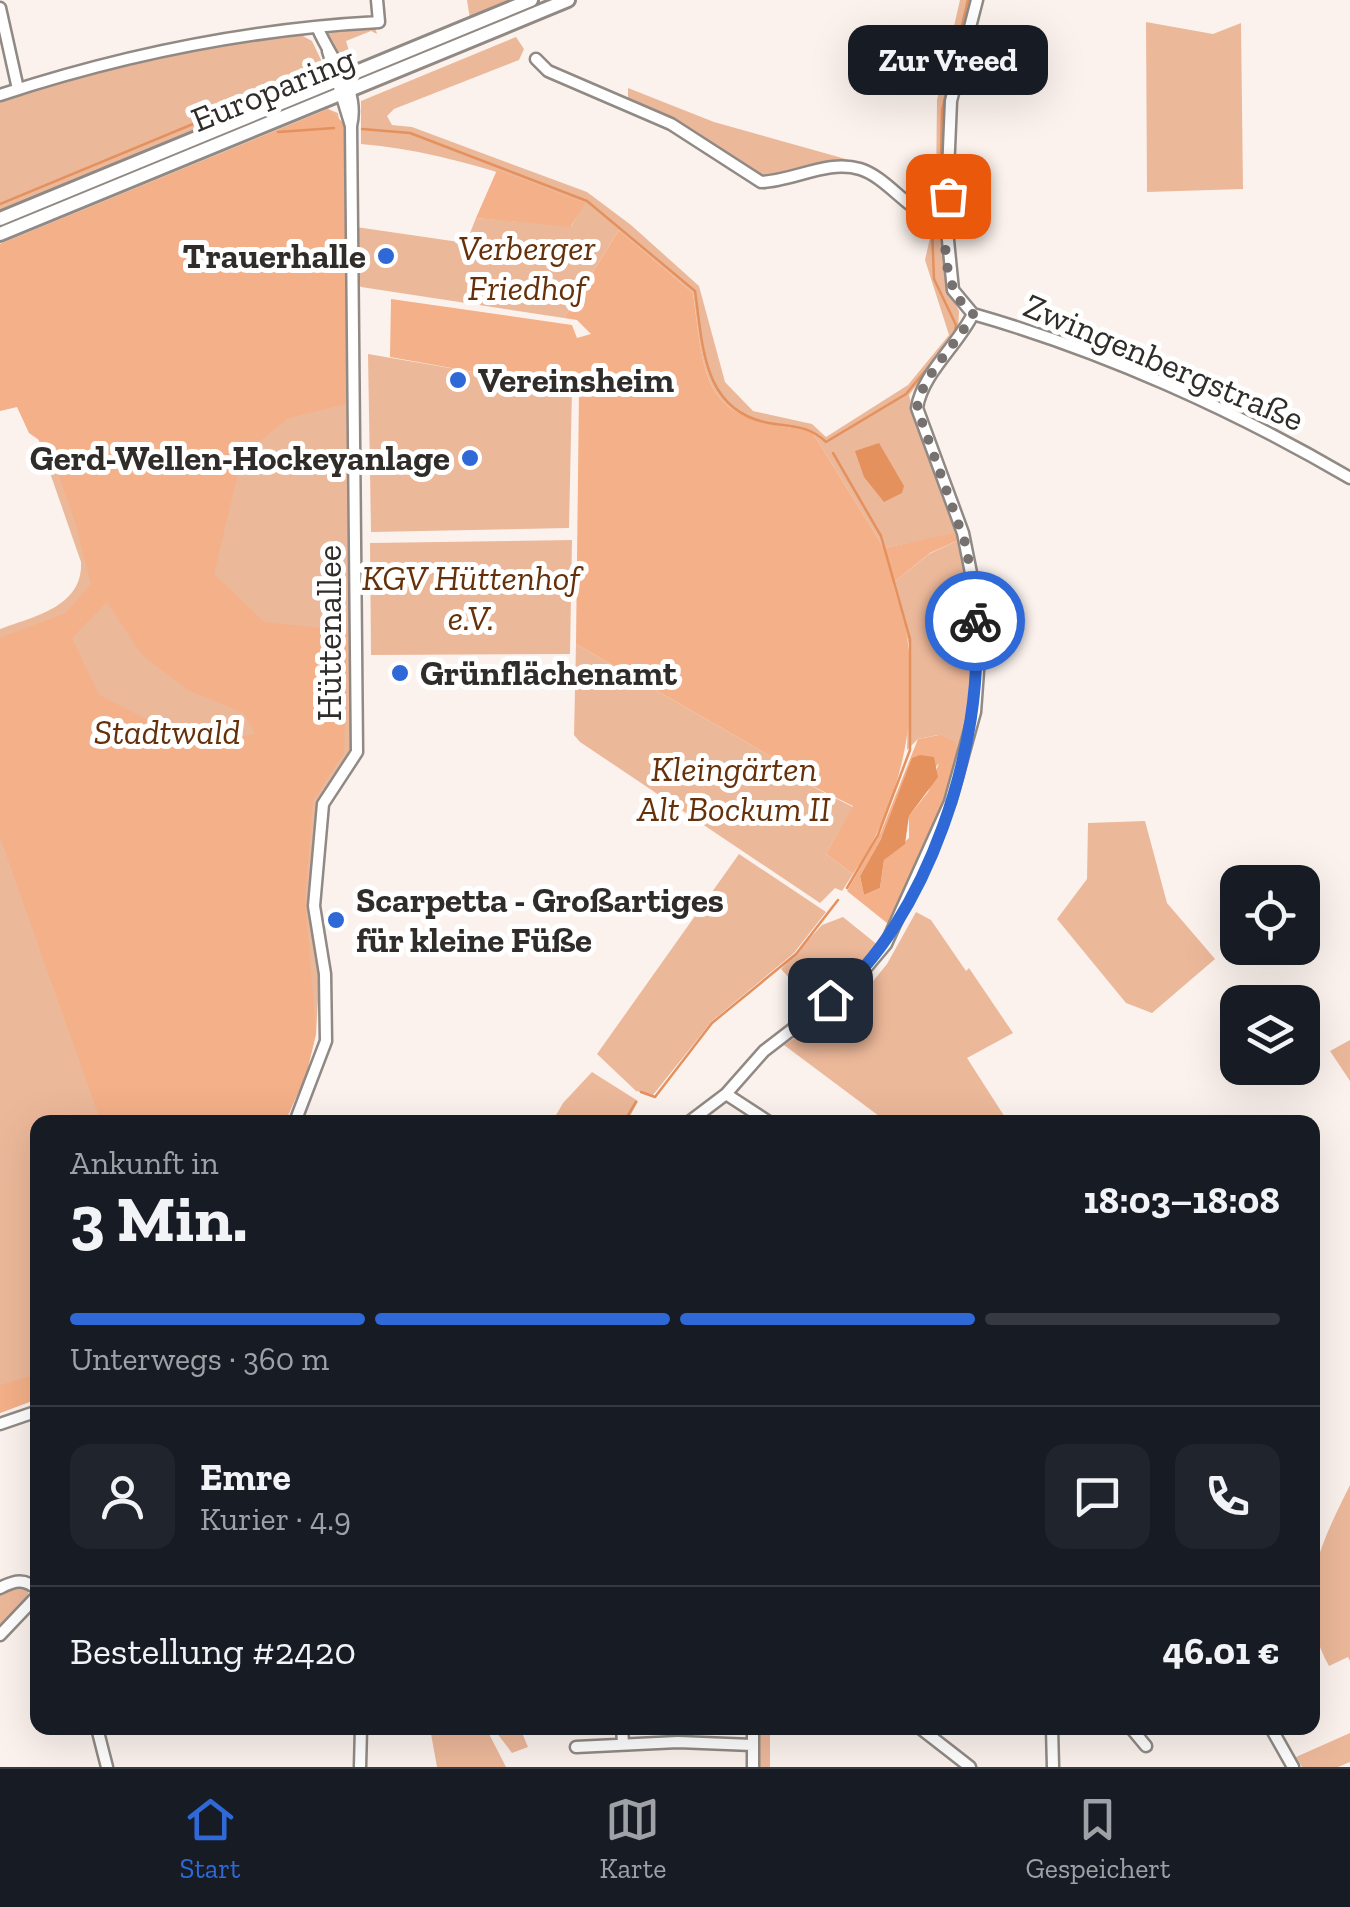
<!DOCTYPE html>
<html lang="de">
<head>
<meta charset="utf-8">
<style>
  body { margin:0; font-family:"Zilla Slab",serif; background:#20242c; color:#f1f3f6; height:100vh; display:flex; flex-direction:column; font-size:38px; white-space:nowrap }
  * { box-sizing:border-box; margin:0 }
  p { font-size:32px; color:#9ea1a6 }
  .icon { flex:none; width:55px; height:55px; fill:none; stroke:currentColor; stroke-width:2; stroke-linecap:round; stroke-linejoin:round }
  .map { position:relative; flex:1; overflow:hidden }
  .sheet { position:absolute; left:30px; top:1115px; width:1290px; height:620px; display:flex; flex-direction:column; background:#171b24; border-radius:20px; box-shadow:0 10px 40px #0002 }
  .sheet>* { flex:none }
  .fabs { position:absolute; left:1220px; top:865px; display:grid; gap:20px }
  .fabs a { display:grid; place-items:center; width:100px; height:100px; border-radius:20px; background:#171b24; box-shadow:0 10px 40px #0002; font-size:50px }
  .pin { position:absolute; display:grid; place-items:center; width:85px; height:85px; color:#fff; margin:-42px; border-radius:20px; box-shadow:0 5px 15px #0006 }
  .courier { position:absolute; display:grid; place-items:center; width:100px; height:100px; margin:-50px; border:8px solid #2e69d7; border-radius:50%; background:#fff; color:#222; box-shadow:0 2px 12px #0007 }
  .bubble { position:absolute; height:70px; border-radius:20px; background:#171b24; box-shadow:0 10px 40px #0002; font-size:32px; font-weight:700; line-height:70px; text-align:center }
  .headline em { font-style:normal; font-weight:700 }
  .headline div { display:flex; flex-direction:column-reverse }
  .headline { display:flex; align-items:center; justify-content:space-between; height:170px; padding:0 40px }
  h1 { font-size:65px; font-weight:700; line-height:75px }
  .bar { display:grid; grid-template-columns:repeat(4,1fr); gap:15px 10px; align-content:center; height:120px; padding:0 40px }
  .bar i { height:12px; border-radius:8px; background:#363941 }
  .bar .current { background:#2e69d7 }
  .bar p { grid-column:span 4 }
  .line { display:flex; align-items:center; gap:25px; padding:0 40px; border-top:2px solid #363941 }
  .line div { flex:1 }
  .round { display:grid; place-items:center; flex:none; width:105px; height:105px; border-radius:20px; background:#20242c }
  .dock { display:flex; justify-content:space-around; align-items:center; height:140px; border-top:2px solid #363941; background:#171b24; font-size:28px; color:#9ea1a6 }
  .dock a { display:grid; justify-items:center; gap:5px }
  .dock .current { color:#2e69d7 }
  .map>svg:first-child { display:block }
  .green { fill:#ecb89a }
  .forest { fill:#f4b088; fill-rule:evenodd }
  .water { fill:#e4915e }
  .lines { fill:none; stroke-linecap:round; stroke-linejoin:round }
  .stream { stroke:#e4915e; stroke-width:2.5 }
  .minor-casing { stroke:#908984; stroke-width:15 }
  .major-casing { stroke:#908984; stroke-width:18 }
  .minor { stroke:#fff; stroke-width:10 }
  .major { stroke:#fff; stroke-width:12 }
  .done { stroke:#76716e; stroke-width:10; stroke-dasharray:0 18 }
  .route { stroke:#2e69d7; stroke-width:12 }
  .poi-dot { fill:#2e69d7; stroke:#fff; stroke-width:4 }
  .labels { text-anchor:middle; stroke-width:10; stroke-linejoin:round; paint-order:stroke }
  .street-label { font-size:35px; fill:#2f2c2a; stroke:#fff }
  .park-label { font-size:35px; font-style:italic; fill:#66310a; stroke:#fff }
  .poi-label { font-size:35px; font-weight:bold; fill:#2f2c2a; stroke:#fff; text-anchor:start }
</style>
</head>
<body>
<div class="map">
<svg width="1350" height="1767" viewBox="0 0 1350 1767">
  <rect width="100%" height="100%" fill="#fbf2ed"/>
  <path class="green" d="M467,0H517L470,19Z
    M960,0H980L955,92L951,227L940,229L948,289L959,311L958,332L909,395C919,443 945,486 959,533C979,605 981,683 959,754L938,735L918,739L907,750L909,645L893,583L929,554L959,540L956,534L884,548L811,430C703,419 706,389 693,293L619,230L564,318L361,287L356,281V227L466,243L476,218L571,226L585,203C511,175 440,151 361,144V101L516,37L524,49L519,60L394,109L387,116L392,125L412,127L587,192L631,225L699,286L725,382L753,411L812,424L826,437L908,385L949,335L925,260L930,238L926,219L936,190L937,100Z
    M1146,22L1213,34L1241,23L1243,189L1147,192Z
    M368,26L375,27L377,34L371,31L346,41L352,61L343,63L326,30Z
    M294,31L312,41L323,64L315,81L0,212V101C96,66 193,45 294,31Z
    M628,88L714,122L860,163L853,170L831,169L764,190L685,128L628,99Z
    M328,109L338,113L340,125L347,126L353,758L320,800L310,910L320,966L316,1034L306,1075L285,1122H38L37,1399L0,1413V629C34,616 83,607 81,562L24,398L0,244Z
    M368,354L572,389L569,528L371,532Z
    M572,540L570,654L371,655L370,543Z
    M576,644L782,763V771L853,807L826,854L853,874L842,891L835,888L820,903L580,742L574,735Z
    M1145,821L1167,903L1215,959L1152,1013L1126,1003L1057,919L1087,879L1088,823Z
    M739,854L826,912L794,953L712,1021L653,1095L636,1091L597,1054Z
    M916,912L931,920L966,971L969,968L1013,1033L967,1058L1008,1122H887L784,1045L865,991L887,964Z
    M843,917L879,946L852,979L822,1003L809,987L802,992L781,969L822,925Z
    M1350,1040V1081L1330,1051Z
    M592,1072L638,1101L627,1122H552L563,1103Z
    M1350,1485V1661L1348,1657L1329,1666C1292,1599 1319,1548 1350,1485Z
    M17,1585L29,1590L27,1599L0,1626V1592Z
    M430,1728H486L506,1767H437Z
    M493,1728H520L528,1747L512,1753Z
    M755,1728H770V1767H755Z
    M1350,1733V1762L1338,1767H1302L1296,1757Z"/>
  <path class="forest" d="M328,109L347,126L350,403L288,418L242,456L214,574L264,622L348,631L344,753L313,800L305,899L316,1034L306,1075L285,1122H101L0,837V638L66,613L91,584L75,522L49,447L29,433L17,407L0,411V244ZM107,602L142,655L190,691L244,713L255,734L195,744L99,695L72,638Z
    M497,170L586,203L570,227L476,218Z
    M619,230L693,293C706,389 703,419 811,430L884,548L956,533L959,540L930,553L893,583C898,603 906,623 908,644C919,721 898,810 853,874L826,854L853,806L782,771V763L576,644L579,391L390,357L391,299L572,325L577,338L591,334L577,320L564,318Z
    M939,735L955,742C968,774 907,891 892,927L847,891L881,832L918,739ZM939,763L928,792L909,816V838L884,860L880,888L864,895L860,876L881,839Z
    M37,1365V1399L0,1413V1385L31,1376Z"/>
  <path class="water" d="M879,443L904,486L902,493L884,502L864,477L855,451Z
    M920,755L934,757L938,777L909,816L905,844L884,860L880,888L864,895L860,876L881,839L912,758Z"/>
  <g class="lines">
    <path class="stream" d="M362,129L410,133L587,201L695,291C703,345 702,411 769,423C793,427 808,425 826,442L906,394L939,354
      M278,132L334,128
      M0,204L234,107L241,108
      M935,210L940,201L942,110L968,0
      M932,229L934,279L956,325L954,337
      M833,453L881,536L910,639V750L878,835L847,888
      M641,1092L655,1097L712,1023L796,954L838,900
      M624,1122L636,1102"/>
    <g class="minor-casing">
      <path id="minor" d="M977,0L951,101L946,220L953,290L973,314C1103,351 1234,410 1350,478
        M0,8L18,89
        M328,51L351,126
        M536,59L548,71L671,124L761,182C794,181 828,159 860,169C890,178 914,221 946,220
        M0,95C125,54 249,29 379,22L377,0
        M726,1094L769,1122
        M295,1122L326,1041L325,974L314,906L323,804L357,752L351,126C360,88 332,62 318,29
        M689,1122L726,1094L764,1051L855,981L886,944L950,802L975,712L978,671L973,583L963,533L917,408C922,374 958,345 973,314
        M0,1424L38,1411
        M0,1588C15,1580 25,1578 38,1590
        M0,1635L38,1595
        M97,1728L107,1767
        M622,1728L623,1743
        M920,1728L970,1767
        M1052,1728L1053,1767
        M1131,1728L1146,1746
        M1271,1728L1293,1767
        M576,1747L678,1742L752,1745
        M360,1767L361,1728
        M753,1767V1728"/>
    </g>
    <g class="major-casing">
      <path id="major" d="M0,219L531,0
        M0,234L568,0"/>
    </g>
    <use href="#minor" class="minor"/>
    <use href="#major" class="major"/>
  </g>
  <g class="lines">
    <path class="done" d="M948,196C944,234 939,288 973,314C958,344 922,374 917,408L967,548L975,621"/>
    <path class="route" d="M830,1000C927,924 986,740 975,621"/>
  </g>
  <g class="poi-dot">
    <circle cx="386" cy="256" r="10"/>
    <circle cx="458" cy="380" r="10"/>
    <circle cx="470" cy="458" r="10"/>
    <circle cx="400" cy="673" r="10"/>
    <circle cx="336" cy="920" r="10"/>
  </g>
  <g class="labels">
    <g class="street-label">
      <text transform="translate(273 89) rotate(-22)" y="12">Europaring</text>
      <text transform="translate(1164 362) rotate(23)" y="12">Zwingenbergstraße</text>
      <text transform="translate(329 633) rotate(-90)" y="12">Hüttenallee</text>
    </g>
    <g class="park-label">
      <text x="527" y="260">Verberger<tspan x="527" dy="40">Friedhof</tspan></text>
      <text x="471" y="590">KGV Hüttenhof<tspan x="471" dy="40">e.V.</tspan></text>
      <text x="167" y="744">Stadtwald</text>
      <text x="734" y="781">Kleingärten<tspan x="734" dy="40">Alt Bockum II</tspan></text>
    </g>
    <g class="poi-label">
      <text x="366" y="268" text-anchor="end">Trauerhalle</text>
      <text x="478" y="392">Vereinsheim</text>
      <text x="450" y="470" text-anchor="end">Gerd-Wellen-Hockeyanlage</text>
      <text x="420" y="685">Grünflächenamt</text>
      <text x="356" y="912">Scarpetta - Großartiges<tspan x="356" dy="40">für kleine Füße</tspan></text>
    </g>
  </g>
</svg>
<div class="fabs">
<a><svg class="icon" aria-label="locate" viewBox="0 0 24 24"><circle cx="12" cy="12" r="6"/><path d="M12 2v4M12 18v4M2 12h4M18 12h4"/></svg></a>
<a><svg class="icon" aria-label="layers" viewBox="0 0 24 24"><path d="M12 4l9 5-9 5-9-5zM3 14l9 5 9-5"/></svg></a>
</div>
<div class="pin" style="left:948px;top:196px;background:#ea580c"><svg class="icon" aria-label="bag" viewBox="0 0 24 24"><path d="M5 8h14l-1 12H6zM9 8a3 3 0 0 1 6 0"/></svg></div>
<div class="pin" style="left:830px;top:1000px;background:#1f2937"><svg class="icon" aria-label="home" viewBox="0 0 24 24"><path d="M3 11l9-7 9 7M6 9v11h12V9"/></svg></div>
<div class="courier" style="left:975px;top:621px"><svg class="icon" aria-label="bike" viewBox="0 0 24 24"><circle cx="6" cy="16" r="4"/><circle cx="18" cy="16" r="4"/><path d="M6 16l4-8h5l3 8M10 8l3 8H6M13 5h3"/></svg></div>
<div class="bubble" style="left:848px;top:25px;width:200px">Zur Vreed</div>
<section class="sheet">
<div class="headline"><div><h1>3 Min.</h1><p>Ankunft in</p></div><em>18:03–18:08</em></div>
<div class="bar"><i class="current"></i><i class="current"></i><i class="current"></i><i></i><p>Unterwegs · 360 m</p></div>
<div class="line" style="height:180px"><a class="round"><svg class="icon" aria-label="person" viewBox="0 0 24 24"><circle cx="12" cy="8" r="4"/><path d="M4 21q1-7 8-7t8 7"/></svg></a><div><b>Emre</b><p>Kurier · 4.9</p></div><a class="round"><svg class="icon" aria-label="chat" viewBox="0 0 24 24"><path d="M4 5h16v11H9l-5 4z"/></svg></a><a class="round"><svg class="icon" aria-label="phone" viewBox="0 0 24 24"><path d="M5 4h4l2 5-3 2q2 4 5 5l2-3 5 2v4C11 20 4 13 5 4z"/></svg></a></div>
<div class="line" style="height:130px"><div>Bestellung #2420</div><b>46.01 €</b></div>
</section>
</div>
<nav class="dock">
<a class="current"><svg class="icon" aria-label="home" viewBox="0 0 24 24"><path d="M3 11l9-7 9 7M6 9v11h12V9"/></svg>Start</a>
<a><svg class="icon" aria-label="map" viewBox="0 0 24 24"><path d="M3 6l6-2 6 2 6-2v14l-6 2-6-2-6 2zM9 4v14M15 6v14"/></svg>Karte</a>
<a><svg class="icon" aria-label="saved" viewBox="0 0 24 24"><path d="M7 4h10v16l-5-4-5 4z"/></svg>Gespeichert</a>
</nav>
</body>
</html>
